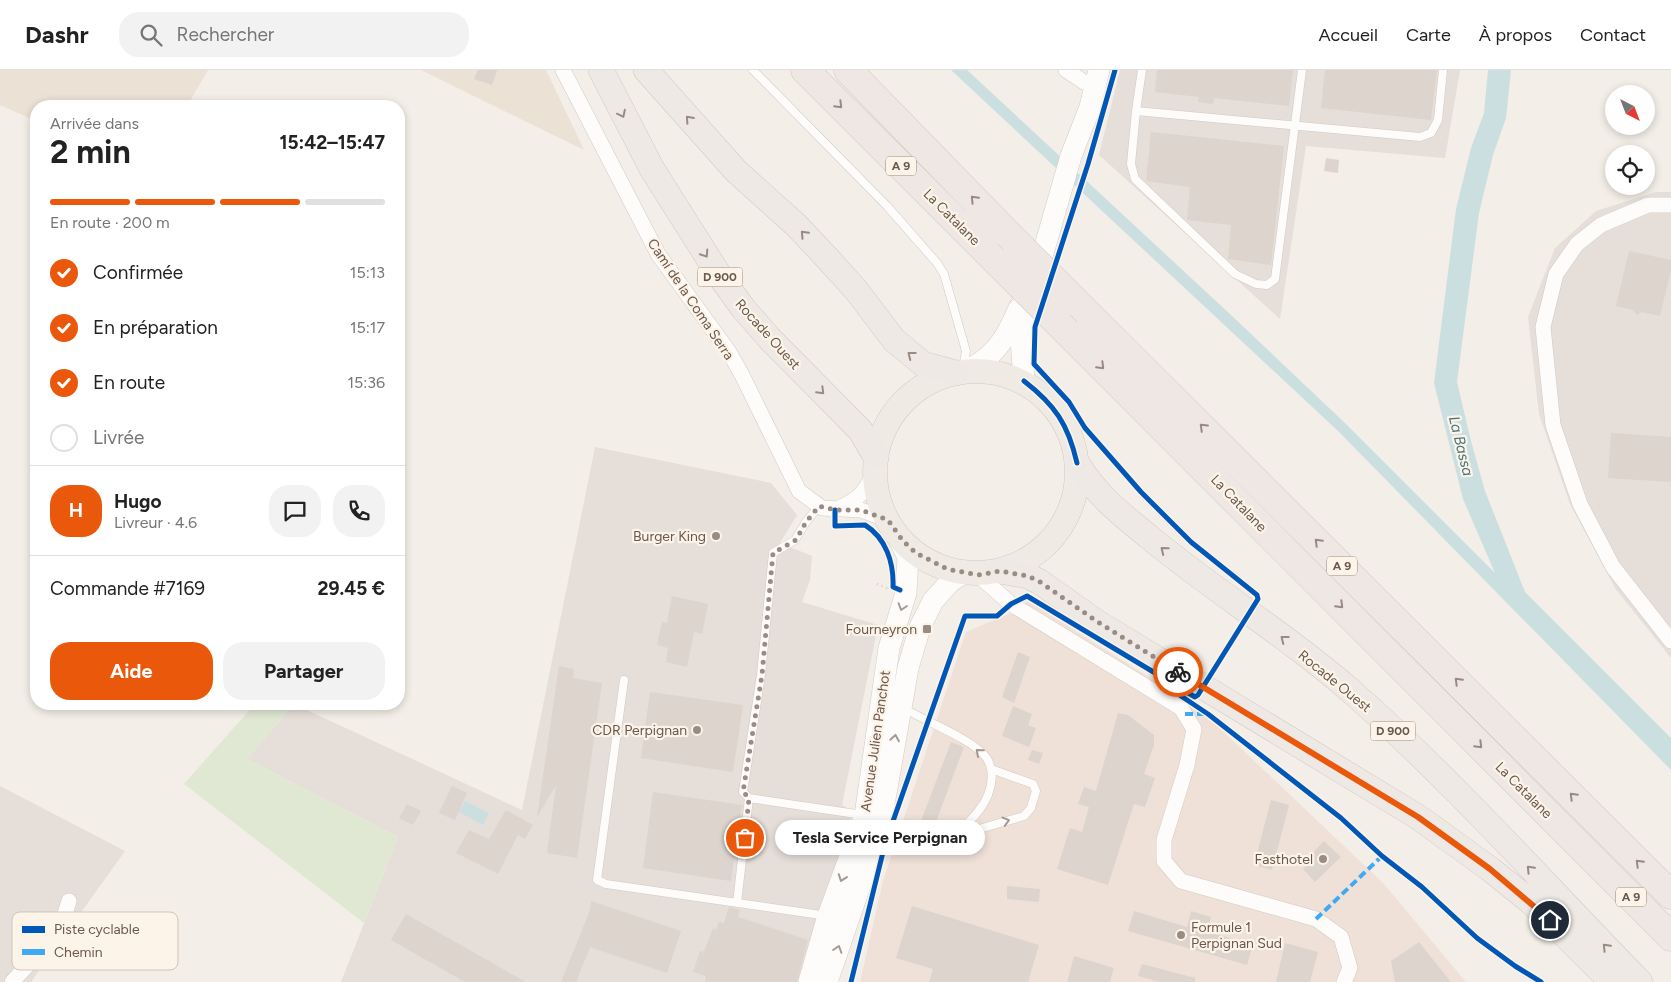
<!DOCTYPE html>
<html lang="fr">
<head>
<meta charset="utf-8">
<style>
  body { margin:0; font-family:Figtree,sans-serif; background:#f2f2f2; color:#222; height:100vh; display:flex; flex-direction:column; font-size:19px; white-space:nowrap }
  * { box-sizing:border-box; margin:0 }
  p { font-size:16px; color:#767676 }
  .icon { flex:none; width:28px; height:28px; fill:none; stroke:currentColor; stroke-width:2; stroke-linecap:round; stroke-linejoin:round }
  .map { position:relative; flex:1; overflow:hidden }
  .details { position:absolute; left:30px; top:30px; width:375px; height:610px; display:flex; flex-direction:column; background:#fff; border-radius:20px; box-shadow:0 2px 8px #0003 }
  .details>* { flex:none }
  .needle { width:32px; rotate:138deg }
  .controls { position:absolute; left:1605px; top:15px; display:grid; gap:10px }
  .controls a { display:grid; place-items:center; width:50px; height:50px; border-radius:50%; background:#fff; box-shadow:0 2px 8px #0003; font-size:25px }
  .pin { position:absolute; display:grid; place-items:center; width:42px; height:42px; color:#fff; margin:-21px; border:2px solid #fff; border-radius:50%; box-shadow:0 1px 5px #0007 }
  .courier { position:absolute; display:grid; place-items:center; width:50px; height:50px; margin:-25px; border:4px solid #ea580c; border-radius:50%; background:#fff; color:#222; box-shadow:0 1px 6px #0007 }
  .bubble { position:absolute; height:35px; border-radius:18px; background:#fff; box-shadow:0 2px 8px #0003; font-size:16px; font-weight:700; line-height:35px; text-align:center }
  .headline em { font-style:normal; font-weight:700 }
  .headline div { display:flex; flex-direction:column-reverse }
  .headline { display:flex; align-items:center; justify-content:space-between; height:85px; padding:0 20px }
  h1 { font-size:32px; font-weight:700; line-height:38px }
  .bar { display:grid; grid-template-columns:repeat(4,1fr); gap:8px 5px; align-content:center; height:60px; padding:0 20px }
  .bar i { height:6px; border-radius:4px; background:#e0e0e0 }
  .bar .current { background:#ea580c }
  .bar p { grid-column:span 4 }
  .line { display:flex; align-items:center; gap:12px; padding:0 20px; border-top:1px solid #e0e0e0 }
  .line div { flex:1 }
  .round { display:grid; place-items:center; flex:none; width:52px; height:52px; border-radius:20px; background:#f2f2f2 }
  ol { padding:0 20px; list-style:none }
  li { display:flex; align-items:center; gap:15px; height:55px }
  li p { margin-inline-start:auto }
  li .icon { padding:5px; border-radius:50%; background:#ea580c; color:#fff; stroke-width:4 }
  li:last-child { color:#767676 }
  li i { width:28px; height:28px; border:2px solid #e0e0e0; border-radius:50% }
  .action { display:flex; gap:10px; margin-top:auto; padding:10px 20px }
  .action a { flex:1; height:58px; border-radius:20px; background:#ea580c; color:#fff; font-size:20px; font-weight:700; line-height:58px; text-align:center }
  .action a+a { background:#f2f2f2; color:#222 }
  header { display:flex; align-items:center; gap:30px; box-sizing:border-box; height:70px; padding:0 25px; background:#fff; border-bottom:1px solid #e0e0e0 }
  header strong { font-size:24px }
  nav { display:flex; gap:28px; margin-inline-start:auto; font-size:18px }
  .search { width:350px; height:45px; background:#f2f2f2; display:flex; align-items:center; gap:12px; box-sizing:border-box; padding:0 18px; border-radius:20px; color:#767676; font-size:19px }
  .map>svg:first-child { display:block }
  .residential { fill:#ebe1d5 }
  .commercial { fill:#f0e1d8 }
  .industrial { fill:#e5ded9 }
  .green { fill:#e0e8d3 }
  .water { fill:#cbdfe1 }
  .building { fill:#dcd4cd }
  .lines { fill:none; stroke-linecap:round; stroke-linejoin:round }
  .service-casing { stroke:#d0cac4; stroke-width:9 }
  .minor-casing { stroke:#d0cac4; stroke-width:16 }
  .secondary-casing { stroke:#d2cbc4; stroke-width:22 }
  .primary-casing { stroke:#d2cac5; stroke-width:25 }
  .trunk-casing { stroke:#d2cac5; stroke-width:26 }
  .motorway-casing { stroke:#d2cac5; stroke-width:29 }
  .path { stroke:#d2ccc7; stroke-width:2.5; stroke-dasharray:1 4; stroke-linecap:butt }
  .service { stroke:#fdfcfb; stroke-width:8 }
  .minor { stroke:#fdfcfb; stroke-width:15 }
  .secondary { stroke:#fdfcfb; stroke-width:21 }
  .primary { stroke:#efebe4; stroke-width:24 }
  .trunk { stroke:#eee9e4; stroke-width:25 }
  .motorway { stroke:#eee7e4; stroke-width:28 }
  .motorway-bridge-casing { stroke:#d2cac5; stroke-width:29; stroke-linecap:butt }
  .motorway-bridge { stroke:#eee7e4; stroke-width:28 }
  .quiet { stroke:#3fa9f5; stroke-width:4; stroke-dasharray:8 4; stroke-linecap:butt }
  .cycleway-casing { stroke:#fcf4e8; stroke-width:8 }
  .cycleway { stroke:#0057b8; stroke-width:5 }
  .oneway { stroke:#9a8982 }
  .oneway2 { stroke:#9a8a82 }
  .oneway3 { stroke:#a69993 }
  .done { stroke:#9b8c83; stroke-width:5; stroke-dasharray:0 9 }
  .route { stroke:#ea580c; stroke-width:6 }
  .poi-dot { fill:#9b8c83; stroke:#fcf4e8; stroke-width:2 }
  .labels { text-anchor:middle; stroke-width:4.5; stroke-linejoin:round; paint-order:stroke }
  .shield { fill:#fcf4e8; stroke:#97867c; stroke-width:1 }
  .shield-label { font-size:12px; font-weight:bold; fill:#6c574d }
  .street-label { font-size:14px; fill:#6c574d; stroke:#fcf4e8 }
  .poi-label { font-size:14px; fill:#6c574d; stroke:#fcf4e8; text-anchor:end }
  .water-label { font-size:15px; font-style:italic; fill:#4a747c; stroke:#fcf4e8 }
  .key { fill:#fcf4e8; stroke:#d1c5ba; stroke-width:1 }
  .key-label { font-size:14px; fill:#6c574d }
</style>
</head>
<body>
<header>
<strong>Dashr</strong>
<div class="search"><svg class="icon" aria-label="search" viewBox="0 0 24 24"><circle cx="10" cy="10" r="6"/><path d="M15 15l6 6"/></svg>Rechercher</div>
<nav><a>Accueil</a><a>Carte</a><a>À propos</a><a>Contact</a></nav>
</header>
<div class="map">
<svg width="1671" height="912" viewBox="0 0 1671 912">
  <rect width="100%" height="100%" fill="#f3eee7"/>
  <path class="residential" d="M0,0H208L187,36H36V51L0,35Z
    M421,0H546L584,80Z"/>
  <path class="commercial" d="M1028,531L1198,638L1208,647L1384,814L1466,912H860L883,811L966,562L1011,543Z"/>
  <path class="industrial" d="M1120,0H1460L1445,88L1306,76L1280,249L1099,85Z
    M1656,122H1671V588L1615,518L1570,434L1539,344L1528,247L1555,178L1596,141Z
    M595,377L771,413L797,445L780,473L812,486L810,510L802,532L878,555L842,735L853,741L805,912H341L398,767L247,689L294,634L522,740Z
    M0,716L125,781L31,912H0Z"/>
  <path class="green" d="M255,634H294L247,689L398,767L364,853L184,714Z"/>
  <path class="water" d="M951,0H967L1231,245L1346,354L1495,503L1463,429L1434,313L1456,139L1471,78L1484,43L1488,0H1511L1506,48L1493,85L1479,143L1457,312L1471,371L1485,421L1525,522L1671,668V700L1338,361Z
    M465,731L489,743L483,755L459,742Z"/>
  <path class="building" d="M478,0H497L492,15L474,9Z
    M1157,0H1293L1289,36L1214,28L1213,34L1198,32L1199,27L1155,22Z
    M1325,0H1437L1431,50L1321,38Z
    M1151,62L1284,76L1271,195L1228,189L1231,155L1187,150L1190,117L1146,111Z
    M1326,88L1339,90L1338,103L1324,101Z
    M1629,181L1671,190V200L1660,246L1642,242L1637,245L1633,240L1616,236Z
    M1611,363L1671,367V412L1608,408Z
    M672,526L708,534L702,564L694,562L687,597L666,592L668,578L657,575L662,552L667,553Z
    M1018,582L1030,587L1014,633L1002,627Z
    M559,596L574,599L573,608L602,613L577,788L547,783L556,715L537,747Z
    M650,622L743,635L733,702L641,688Z
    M1013,636L1032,644L1028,655L1036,658L1029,677L1002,666Z
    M1118,643L1128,645L1154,665V675L1144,704L1155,708L1145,737L1134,734L1108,815L1057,799L1070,758L1082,762L1089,737L1078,734L1084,717L1096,721Z
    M951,672L964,677L931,765L919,773L913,772Z
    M1032,680L1043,683L1039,694L1028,690Z
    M452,716L467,723L455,750L439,743Z
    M653,722L742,735L731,811L643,798Z
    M1271,730L1289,735L1272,800L1254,795Z
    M407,734L421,741L413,755L399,748Z
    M506,740L533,755L525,769L518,765L498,804L456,783L469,760L489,769Z
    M1324,771L1341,787L1315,812L1303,799L1305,797L1302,794Z
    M1007,816L1040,819L1039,832L1007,829Z
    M591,831L681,861L667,903L590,877L576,912H561L590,840Z
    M912,836L1039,875L1028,912H929L933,899L896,888Z
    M729,837L740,840L738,847L808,870L797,912H705L706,906L693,902L700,881L704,882L713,858L716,860L719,852L724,853Z
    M1134,841L1187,857L1191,841L1211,847L1207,862L1253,874L1247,895L1128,861Z
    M406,844L526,912H465L391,870Z
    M1419,872L1451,912H1395L1391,891Z
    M1285,873L1318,882L1310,912H1276Z
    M1074,886L1114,898L1110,912H1067Z
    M1142,894L1195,908V912H1160L1138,906Z"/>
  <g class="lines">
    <g class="service-casing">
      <path id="service" d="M753,0L887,136L937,193L944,204L966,281L963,299
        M1142,0L1136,41L1420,67L1431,63L1438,50L1443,0
        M1136,41L1131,94L1135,109L1235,204L1256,214L1267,215L1275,209L1302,0
        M819,436L806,452L795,470L773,483L761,605L743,722L749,728L863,745
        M624,610L597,810L606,814L828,846
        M902,637C924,651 970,668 985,686C997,700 991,723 982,736C975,747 965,756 956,765
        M876,772L924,779L955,766L1024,746L1031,738L1036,721L1033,714L991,699
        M737,833L749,728"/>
    </g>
    <g class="minor-casing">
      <path id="minor" d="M563,0L658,184L729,282L742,305L799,421L822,438L861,440L888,450
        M1066,0L1084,12
        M1671,135H1648L1601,155L1577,174L1556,204L1543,257L1553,355L1580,434L1613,497L1671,571
        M839,438C860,429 864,422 875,402
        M978,505L1011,534L1181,638L1194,659L1187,695L1164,770V791L1181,811L1316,849L1341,867L1350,898L1344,912
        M12,912L60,860L69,831"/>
    </g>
    <g class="secondary-casing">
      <path id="secondary" d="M971,298C997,285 1008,264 1019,238
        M1024,311L1021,269L1024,249L1071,86L1090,37L1099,0
        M809,912L828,846L865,746L889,578L906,523L908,487L893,457
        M827,912L875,772L885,729L908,598L920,557L933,531L950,512L964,503"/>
    </g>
    <g class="primary-casing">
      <path id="primary" d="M875 402a101 101 0 1 1 202 0a101 101 0 1 1-202 0Z"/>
    </g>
    <g class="trunk-casing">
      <path id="trunk" d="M601,0L652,99L719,205L743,238L769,268L860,360L876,387
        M646,0L736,101L796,155L828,189L856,220L894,270L923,294L956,303
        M1077,393C1095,424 1122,445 1149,467C1214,521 1288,566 1352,622C1454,712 1545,815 1640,912
        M1000,501L1028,506L1040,512L1098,553L1418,747L1490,799L1531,832L1612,912"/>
    </g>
    <g class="motorway-casing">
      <path id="motorway" d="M805,0L997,192
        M848,0L1008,164
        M1076,232L1671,825
        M1067,262L1671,867"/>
    </g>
    <path class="path" d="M877,514L889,519"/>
    <use href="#service" class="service"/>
    <use href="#minor" class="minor"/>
    <use href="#secondary" class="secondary"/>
    <use href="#primary" class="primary"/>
    <use href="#trunk" class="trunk"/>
    <use href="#motorway" class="motorway"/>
    <g class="motorway-bridge-casing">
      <path id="motorway-bridge" d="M1008,164L1076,232
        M997,192L1067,262"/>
    </g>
    <use href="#motorway-bridge" class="motorway-bridge"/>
    <path class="quiet" d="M1185,644H1206
      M1316,849L1382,786"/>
    <g class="cycleway-casing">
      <path id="cycleway" d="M1024,311C1055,335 1068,354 1077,393
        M835,440V456L865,455C886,468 894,493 893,517L900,520
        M1181,626L1208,644L1341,748L1382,786L1422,817L1477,868L1515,896L1541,912
        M851,912L885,774L965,546H997L1011,534L1027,526L1195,627L1198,625L1258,529L1257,525L1191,472L1141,422L1085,358L1069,332L1034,294L1035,257L1088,94L1115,0"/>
    </g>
    <use href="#cycleway" class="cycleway"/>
  </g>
  <defs><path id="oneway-chevron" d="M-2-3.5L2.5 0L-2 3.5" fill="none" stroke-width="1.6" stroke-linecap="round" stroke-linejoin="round" transform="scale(1.25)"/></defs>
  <g class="oneway">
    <use href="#oneway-chevron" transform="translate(839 35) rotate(45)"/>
    <use href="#oneway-chevron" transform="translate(974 129) rotate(-134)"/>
    <use href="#oneway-chevron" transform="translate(1101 296) rotate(45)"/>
    <use href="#oneway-chevron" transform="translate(1203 357) rotate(-136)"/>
    <use href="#oneway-chevron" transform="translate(1318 472) rotate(-135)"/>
    <use href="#oneway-chevron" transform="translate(1340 535) rotate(45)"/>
    <use href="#oneway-chevron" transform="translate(1458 611) rotate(-135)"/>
    <use href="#oneway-chevron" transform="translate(1479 675) rotate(45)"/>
    <use href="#oneway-chevron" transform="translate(1573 726) rotate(-135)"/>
    <use href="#oneway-chevron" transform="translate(1639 793) rotate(-135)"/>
  </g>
  <g class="oneway2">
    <use href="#oneway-chevron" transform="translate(622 44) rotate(64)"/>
    <use href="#oneway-chevron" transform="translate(689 49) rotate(-132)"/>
    <use href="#oneway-chevron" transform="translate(804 164) rotate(-133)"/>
    <use href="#oneway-chevron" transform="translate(705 184) rotate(57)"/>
    <use href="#oneway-chevron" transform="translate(911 285) rotate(-142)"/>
    <use href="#oneway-chevron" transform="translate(821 321) rotate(45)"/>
    <use href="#oneway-chevron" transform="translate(1164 480) rotate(-141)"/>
    <use href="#oneway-chevron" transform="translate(1284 569) rotate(-142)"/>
    <use href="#oneway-chevron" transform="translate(1530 799) rotate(-134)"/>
    <use href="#oneway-chevron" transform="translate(1606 877) rotate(-134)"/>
  </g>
  <g class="oneway3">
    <use href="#oneway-chevron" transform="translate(902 537) rotate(108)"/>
    <use href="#oneway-chevron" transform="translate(895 668) rotate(-81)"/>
    <use href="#oneway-chevron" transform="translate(979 682) rotate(-139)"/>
    <use href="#oneway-chevron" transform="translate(1006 751) rotate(-16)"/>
    <use href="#oneway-chevron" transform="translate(842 808) rotate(110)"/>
    <use href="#oneway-chevron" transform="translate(838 879) rotate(-72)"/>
  </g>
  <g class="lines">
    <path class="done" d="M745,768L749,728L743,722L762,605L773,483L796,470L806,452L819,436L835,440H861L888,450L903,471L916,483L947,499L978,505L1000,501L1028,506L1040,512L1098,552L1178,602"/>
    <path class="route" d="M1178,602L1418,747L1490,799L1550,850"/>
  </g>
  <g class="poi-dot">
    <circle cx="716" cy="466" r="5"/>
    <rect x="922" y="554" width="10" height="10" rx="2.5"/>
    <circle cx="697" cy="660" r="5"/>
    <circle cx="1323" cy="789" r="5"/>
    <circle cx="1181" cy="865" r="5"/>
  </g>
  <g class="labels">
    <g class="shield">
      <rect x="886" y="86.5" width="30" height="19" rx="4"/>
      <rect x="697.5" y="197.5" width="45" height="19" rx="4"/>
      <rect x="1327" y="486.5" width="30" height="19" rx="4"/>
      <rect x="1370.5" y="651.5" width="45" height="19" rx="4"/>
      <rect x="1616" y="817.5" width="30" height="19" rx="4"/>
    </g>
    <g class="shield-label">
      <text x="901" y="100">A 9</text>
      <text x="720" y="211">D 900</text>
      <text x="1342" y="500">A 9</text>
      <text x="1393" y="665">D 900</text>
      <text x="1631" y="831">A 9</text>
    </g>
    <g class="street-label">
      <text transform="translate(952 147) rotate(45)" y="5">La Catalane</text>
      <text transform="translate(691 229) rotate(56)" y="5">Camí de la Coma Serra</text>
      <text transform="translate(768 264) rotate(48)" y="5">Rocade Ouest</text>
      <text transform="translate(1239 433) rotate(46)" y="5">La Catalane</text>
      <text transform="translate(1335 611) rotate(39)" y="5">Rocade Ouest</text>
      <text transform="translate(875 671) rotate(-82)" y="5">Avenue Julien Panchot</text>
      <text transform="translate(1524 720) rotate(45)" y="5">La Catalane</text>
    </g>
    <g class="poi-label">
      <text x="706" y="471">Burger King</text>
      <text x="917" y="564">Fourneyron</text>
      <text x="687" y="665">CDR Perpignan</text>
      <text x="1313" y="794">Fasthotel</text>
      <text x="1191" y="862" text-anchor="start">Formule 1<tspan x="1191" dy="16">Perpignan Sud</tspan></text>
    </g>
    <g class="water-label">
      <text transform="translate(1461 376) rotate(76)" y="5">La Bassa</text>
    </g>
  </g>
  <rect x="12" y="842" width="166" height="58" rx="8" class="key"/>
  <rect x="22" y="856" width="23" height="7" fill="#0057b8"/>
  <rect x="22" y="879" width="23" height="6" fill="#3fa9f5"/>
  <g class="key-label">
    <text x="54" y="864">Piste cyclable</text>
    <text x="54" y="887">Chemin</text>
  </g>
</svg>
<div class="controls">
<a><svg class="needle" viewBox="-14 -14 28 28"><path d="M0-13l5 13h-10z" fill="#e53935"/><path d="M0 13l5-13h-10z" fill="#767676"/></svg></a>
<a><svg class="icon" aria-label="locate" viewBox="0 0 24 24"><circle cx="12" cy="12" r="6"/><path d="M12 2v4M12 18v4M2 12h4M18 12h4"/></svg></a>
</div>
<div class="pin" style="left:745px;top:768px;background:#ea580c"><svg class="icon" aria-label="bag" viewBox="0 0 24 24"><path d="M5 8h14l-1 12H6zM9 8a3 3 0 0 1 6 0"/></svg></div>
<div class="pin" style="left:1550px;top:850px;background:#1f2937"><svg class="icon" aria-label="home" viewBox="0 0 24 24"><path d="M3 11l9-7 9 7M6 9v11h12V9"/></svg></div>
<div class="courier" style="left:1178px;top:602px"><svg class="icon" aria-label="bike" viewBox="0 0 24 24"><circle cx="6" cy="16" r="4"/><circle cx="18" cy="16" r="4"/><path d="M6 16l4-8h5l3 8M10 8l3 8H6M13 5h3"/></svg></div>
<div class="bubble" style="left:775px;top:750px;width:210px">Tesla Service Perpignan</div>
<section class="details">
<div class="headline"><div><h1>2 min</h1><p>Arrivée dans</p></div><em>15:42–15:47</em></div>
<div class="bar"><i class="current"></i><i class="current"></i><i class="current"></i><i></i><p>En route · 200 m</p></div>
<ol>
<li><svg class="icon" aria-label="check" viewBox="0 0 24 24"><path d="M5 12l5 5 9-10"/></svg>Confirmée<p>15:13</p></li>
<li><svg class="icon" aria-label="check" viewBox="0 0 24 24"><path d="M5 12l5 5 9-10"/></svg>En préparation<p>15:17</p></li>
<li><svg class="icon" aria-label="check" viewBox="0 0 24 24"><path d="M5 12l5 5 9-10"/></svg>En route<p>15:36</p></li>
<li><i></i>Livrée</li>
</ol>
<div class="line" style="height:90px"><b class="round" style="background:#ea580c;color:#fff">H</b><div><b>Hugo</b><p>Livreur · 4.6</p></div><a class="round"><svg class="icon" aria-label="chat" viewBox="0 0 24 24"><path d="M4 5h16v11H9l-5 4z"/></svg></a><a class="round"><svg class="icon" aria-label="phone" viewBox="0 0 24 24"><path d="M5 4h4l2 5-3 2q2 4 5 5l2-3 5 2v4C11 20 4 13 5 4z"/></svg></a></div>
<div class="line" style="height:65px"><div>Commande #7169</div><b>29.45 €</b></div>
<div class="action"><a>Aide</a><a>Partager</a></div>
</section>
</div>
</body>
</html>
